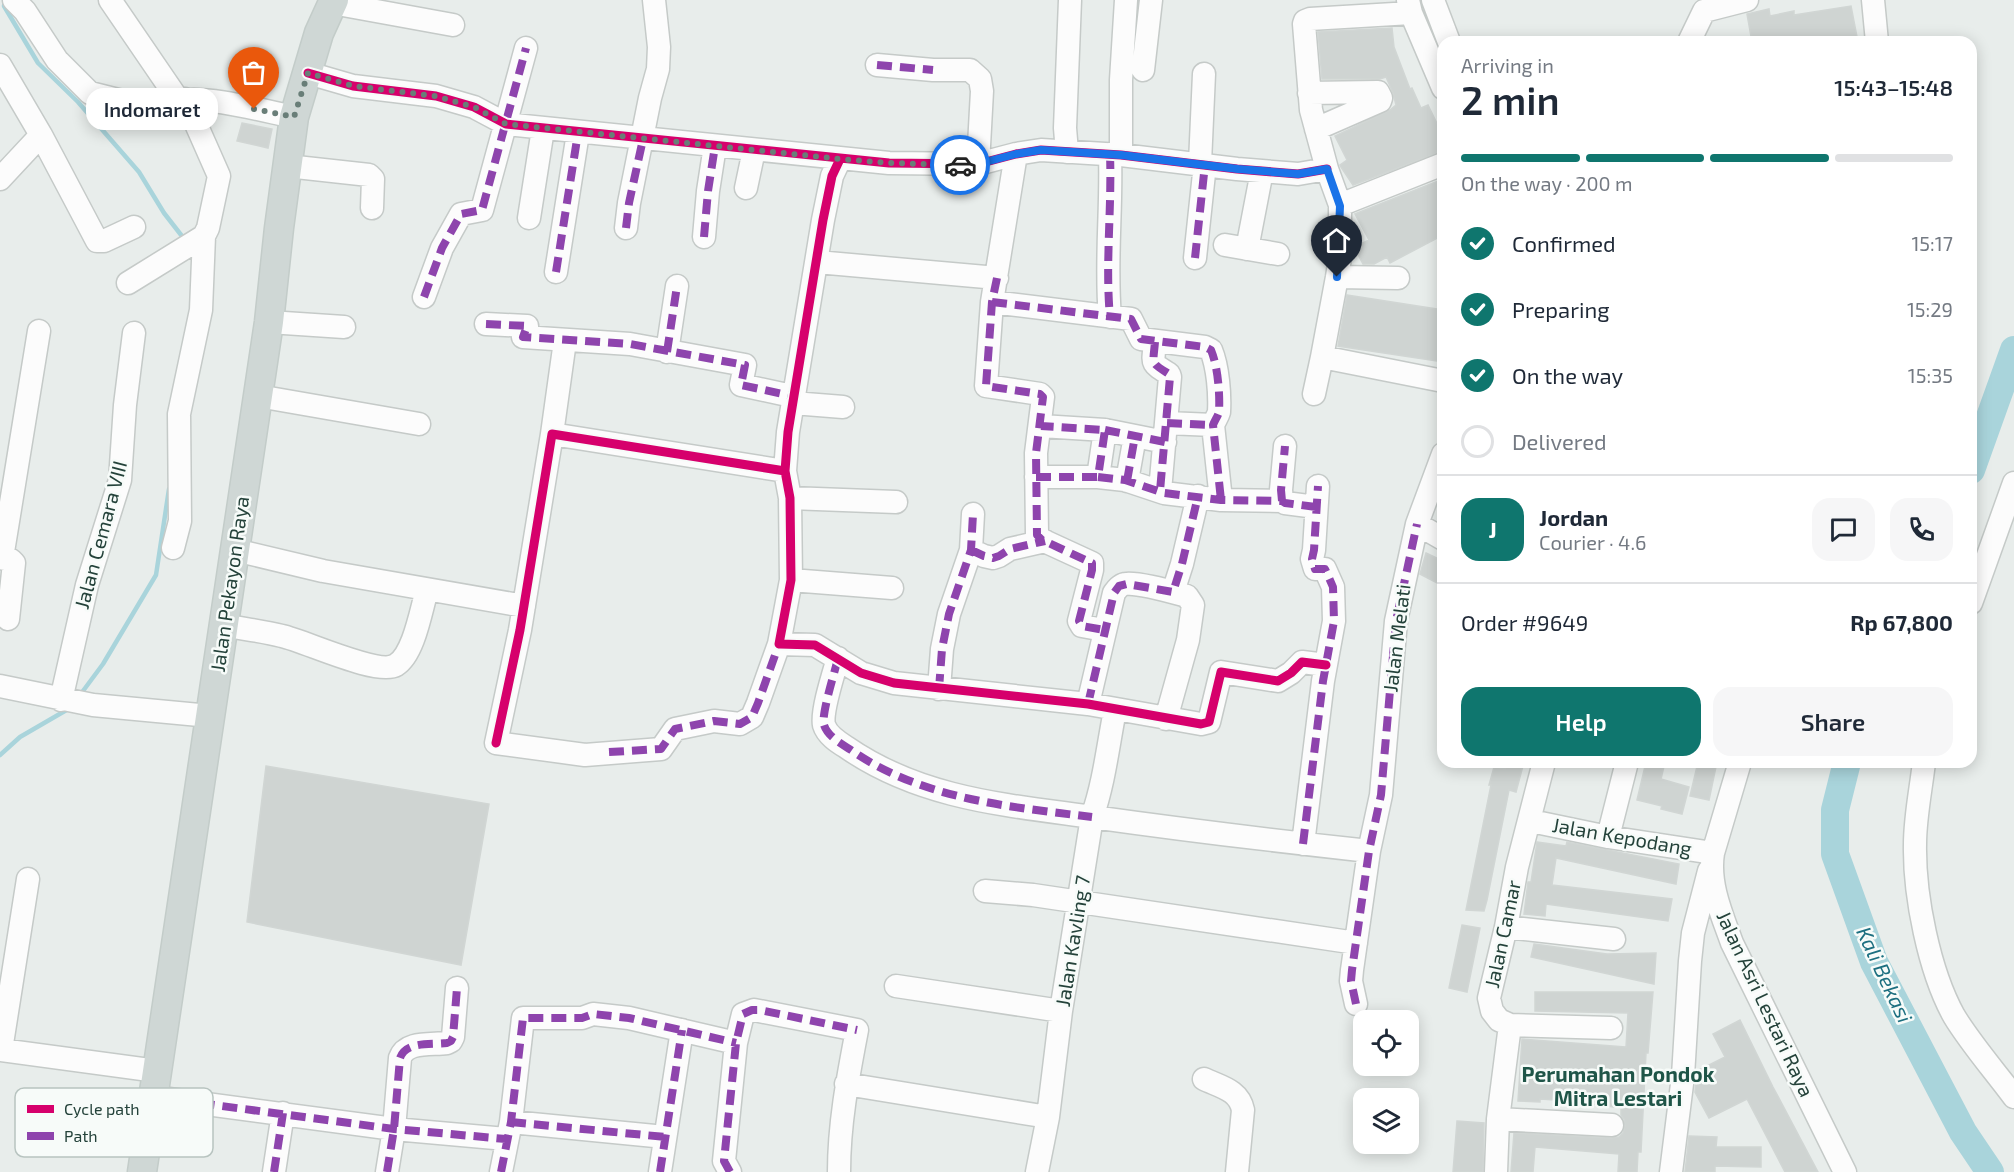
<!DOCTYPE html>
<html lang="en">
<head>
<meta charset="utf-8">
<style>
  body { margin:0; font-family:"Exo 2",sans-serif; background:#f6f6f7; color:#1f2937; height:100vh; display:flex; flex-direction:column; font-size:22px; white-space:nowrap }
  * { box-sizing:border-box; margin:0 }
  p { font-size:20px; color:#747a83 }
  .icon { flex:none; width:33px; height:33px; fill:none; stroke:currentColor; stroke-width:2; stroke-linecap:round; stroke-linejoin:round }
  .map { position:relative; flex:1; overflow:hidden }
  .side { position:absolute; left:1437px; top:36px; width:540px; height:732px; display:flex; flex-direction:column; background:#fff; border-radius:18px; box-shadow:0 3px 15px #0003 }
  .side>* { flex:none }
  .tools { position:absolute; left:1353px; top:1010px; display:grid; gap:12px }
  .tools a { display:grid; place-items:center; width:66px; height:66px; border-radius:12px; background:#fff; box-shadow:0 3px 15px #0003; font-size:30px }
  .pin { position:absolute; display:grid; place-items:center; width:51px; height:51px; color:#fff; margin:-62px -26px; border-radius:50% 50% 50% 0; rotate:-45deg; box-shadow:0 0 6px #0007 }
  .pin .icon { rotate:45deg }
  .courier { position:absolute; display:grid; place-items:center; width:60px; height:60px; margin:-30px; border:4px solid #1a73e8; border-radius:50%; background:#fff; color:#222; box-shadow:0 2px 8px #0007 }
  .bubble { position:absolute; height:42px; border-radius:18px; background:#fff; box-shadow:0 3px 15px #0003; font-size:20px; font-weight:600; line-height:42px; text-align:center }
  .overview em { font-style:normal; font-weight:600 }
  .overview div { display:flex; flex-direction:column-reverse }
  .overview { display:flex; align-items:center; justify-content:space-between; height:102px; padding:0 24px }
  h1 { font-size:39px; font-weight:600; line-height:45px }
  .bar { display:grid; grid-template-columns:repeat(4,1fr); gap:9px 6px; align-content:center; height:72px; padding:0 24px }
  .bar i { height:8px; border-radius:4px; background:#e0e1e3 }
  .bar .on { background:#0f766e }
  .bar p { grid-column:span 4 }
  .line { display:flex; align-items:center; gap:15px; padding:0 24px; border-top:2px solid #e0e1e3 }
  .line div { flex:1 }
  .round { display:grid; place-items:center; flex:none; width:63px; height:63px; border-radius:18px; background:#f6f6f7 }
  ol { padding:0 24px; list-style:none }
  li { display:flex; align-items:center; gap:18px; height:66px }
  li p { margin-inline-start:auto }
  li .icon { padding:6px; border-radius:50%; background:#0f766e; color:#fff; stroke-width:4 }
  li:last-child { color:#747a83 }
  li i { width:33px; height:33px; border:3px solid #e0e1e3; border-radius:50% }
  .primary-button { display:flex; gap:12px; margin-top:auto; padding:12px 24px }
  .primary-button a { flex:1; height:69px; border-radius:18px; background:#0f766e; color:#fff; font-size:24px; font-weight:600; line-height:69px; text-align:center }
  .primary-button a+a { background:#f6f6f7; color:#1f2937 }
  .map>svg:first-child { display:block }
  .lines { fill:none; stroke-linecap:round; stroke-linejoin:round }
  .stream { stroke:#a9d4db; stroke-width:4.5 }
  .river { stroke:#a9d4db; stroke-width:28 }
  .building { fill:#cfd4d2; stroke:#d1d6d4; stroke-width:1.5 }
  .minor-casing { stroke:#c5cac8; stroke-width:25 }
  .major-casing { stroke:#c3ccc9; stroke-width:31 }
  .minor { stroke:#fcfcfc; stroke-width:22 }
  .major { stroke:#cfd7d5; stroke-width:28 }
  .quiet { stroke:#8e44ad; stroke-width:8; stroke-dasharray:15 8; stroke-linecap:butt }
  .cycleway-casing { stroke:#f7fbf9; stroke-width:13 }
  .cycleway { stroke:#d6006c; stroke-width:9 }
  .done { stroke:#697e78; stroke-width:6; stroke-dasharray:0 10.8 }
  .route { stroke:#1a73e8; stroke-width:8 }
  .labels { text-anchor:middle; stroke-width:5; stroke-linejoin:round; paint-order:stroke }
  .street-label { font-size:20px; fill:#24423a; stroke:#f7fbf9 }
  .water-label { font-size:21px; font-style:italic; fill:#1c6f80; stroke:#f7fbf9 }
  .neighbourhood-label { font-size:21px; font-weight:bold; fill:#1f5548; stroke:#f7fbf9 }
  .key { fill:#f7fbf9; stroke:#b8c4c0; stroke-width:1.5 }
  .key-label { font-size:16px; fill:#24423a }
</style>
</head>
<body>
<div class="map">
<svg width="2014" height="1172" viewBox="0 0 2014 1172">
  <rect width="100%" height="100%" fill="#e8edeb"/>
  <g class="lines">
    <path class="stream" d="M5,0L4,6L38,63L78,102L139,172L164,213L185,240
      M80,695L103,664L156,575L169,489
      M0,755L20,737L70,708"/>
    <path class="river" d="M1971,470L2014,350
      M1847,762L1835,810V854L1874,962L1963,1132L1990,1172"/>
  </g>
  <path class="building" d="M1851,6L1858,42H1752L1747,14L1769,9L1770,16L1794,11V15Z
    M1392,28L1394,47L1410,89L1412,88L1421,108L1428,105L1443,136V151L1353,185L1341,167L1340,165L1347,160L1335,136L1390,110L1396,105L1393,93L1386,77L1380,79H1322L1318,32Z
    M242,123L272,129L268,148L237,141Z
    M1443,179V235L1390,263L1387,257L1374,264H1363L1354,247L1369,240L1355,214Z
    M1347,295L1443,310V362L1338,346Z
    M1426,553L1443,561V586L1420,574Z
    M1506,762H1524L1516,792L1509,790L1487,900L1484,911L1466,910L1491,785H1489L1494,767L1505,769Z
    M1646,762H1665L1661,779L1689,787L1682,814L1661,809L1662,806L1637,800Z
    M1698,762H1717L1709,800L1690,796Z
    M266,766L489,804L461,965L247,922Z
    M1537,842L1566,846L1567,842L1679,864L1676,884L1556,858L1552,885L1672,899L1668,921L1546,904L1545,916L1524,914L1528,882H1531Z
    M1462,925L1480,928L1467,992L1449,988Z
    M1534,944L1607,954L1656,953L1654,984L1531,957Z
    M1535,992H1653L1648,1053H1646L1641,1152H1638L1637,1172H1618L1619,1154L1535,1147L1533,1172H1511L1514,1133L1611,1138L1619,1137L1623,1133L1625,1126L1624,1119L1621,1115V1108L1571,1101L1540,1099V1102L1518,1101L1522,1039L1626,1047L1628,1013L1535,1011Z
    M1740,1020L1773,1087L1818,1172H1785L1747,1099L1709,1118L1697,1096L1695,1092L1697,1071L1725,1057L1713,1034Z
    M1457,1121L1484,1123L1483,1172H1453Z
    M1689,1136L1717,1137L1716,1147H1761V1167L1715,1166V1172H1685Z"/>
  <g class="lines">
    <g class="minor-casing">
      <path id="minor" d="M14,0L25,11L57,60L90,93L142,106L179,101
        M110,0L179,101C207,95 264,111 294,117
        M1408,0L1411,13L1443,88
        M1433,0L1449,42
        M1873,0L1877,42
        M332,3L453,25
        M1411,13L1310,19L1305,21L1304,24L1311,110L1327,169L1340,205V258L1337,277L1322,357L1443,381
        M1689,42L1704,11L1747,0
        M0,65L41,135L0,179
        M877,65L933,70H970L980,79L982,91L978,164
        M1143,70L1151,0
        M308,73L353,86L436,96L474,107L506,124L889,163L978,164L1016,154L1041,150L1121,155L1237,169L1298,174L1327,169
        M1309,93L1378,92L1381,98L1380,101L1316,129
        M41,135L97,241H104L134,227
        M1067,152L1065,128L1070,0
        M1016,154L992,302L986,386L1040,394L1043,397L1036,453L1037,535L1042,540L1092,563V570L1079,621L1082,626L1104,630
        M1110,154C1112,209 1105,263 1110,317
        M1121,155V80L1126,0
        M840,159L832,176L823,220L788,432L785,471L790,498L791,580L779,644L815,645L861,673L894,683L1088,704L1201,724L1209,722L1221,672L1278,681L1291,673L1302,662L1326,665
        M1200,163L1204,74
        M287,166L369,175L373,179L372,208
        M746,188L754,150
        M1340,205L1443,164
        M529,218L543,129
        M626,228L629,203L650,98L658,69L659,47L654,0
        M704,237L708,191L715,146
        M1225,245L1278,254
        M1247,249L1262,171
        M1195,258L1205,164
        M817,262L997,278
        M556,272L578,133
        M1337,277L1398,278
        M128,283L204,236L208,228L219,176L185,99
        M424,297L442,248L461,214L482,210L526,48
        M992,302L1131,319L1141,339L1205,347L1211,350C1218,367 1220,394 1219,412C1218,416 1215,420 1213,425L1221,500
        M269,322L344,327
        M486,324L527,326L523,337L630,344L745,365L741,385L792,396
        M1155,342C1153,365 1150,362 1169,374L1170,377L1160,491
        M667,352L677,286
        M1314,394L1322,357
        M258,396L419,424
        M793,403L843,407
        M1167,423L1213,425
        M1105,430L1165,442
        M552,434L565,341
        M1036,477H1098L1105,430L1041,426
        M1098,477L1125,480L1164,493L1221,500L1282,501L1285,503L1316,507
        M1127,481L1135,436
        M790,498L896,502
        M1282,501L1281,490L1285,446
        M1417,524L1443,539
        M173,548L180,521L179,414L201,310L204,236
        M235,550L323,571L524,606
        M971,550L984,556L993,558L999,556L1010,549L1045,541
        M0,558L11,560L14,563L8,619
        M2,558L39,331
        M791,580L892,588
        M1173,592L1182,564L1198,496
        M1971,603L2014,483
        M223,625C243,629 263,631 282,636C305,641 378,676 396,665C414,654 421,610 427,590
        M779,644L758,703L752,717L740,724L714,721L675,729L661,749L585,755L496,743L520,630L552,434L785,471
        M838,658C834,672 821,712 824,725C827,735 838,742 846,747C921,799 1006,805 1093,817C1185,830 1277,841 1369,851
        M0,686L93,705L210,716
        M939,689L942,649L949,614L971,550L973,514
        M61,700L87,585L120,480L125,405L134,333
        M1088,704L1114,593C1117,589 1120,585 1125,584C1138,582 1172,592 1187,596L1193,605L1188,640L1166,719
        M1740,762L1713,853C1708,884 1722,915 1732,943L1845,1172
        M1924,762C1921,789 1915,817 1915,844C1914,895 1929,971 1954,1016C1971,1044 1994,1070 2014,1097
        M1531,821L1608,837L1713,853
        M1608,837L1627,762
        M1303,844L1323,681L1334,621L1333,587L1325,569H1315L1312,559L1314,550L1318,486
        M28,879L1,1050L157,1071
        M985,891L1033,895L1356,943
        M1506,927L1614,939
        M896,986L1061,1011
        M1356,1004L1351,981L1352,970L1369,851L1381,795L1396,621L1417,524L1443,454
        M1510,1025L1611,1028
        M1204,1079C1221,1087 1239,1090 1243,1110L1237,1172
        M846,1084L1048,1117
        M154,1097L394,1129L506,1139
        M1498,1119L1612,1125
        M511,1122L665,1137
        M274,1172L283,1113
        M387,1172L394,1129L400,1058C406,1041 430,1045 447,1043L451,1041L453,1037L457,988
        M501,1172L511,1122L523,1018H582L593,1014L629,1018L736,1043
        M660,1172L682,1030
        M730,1172L724,1161L736,1043L743,1014L754,1010L857,1030C848,1077 839,1123 839,1172
        M1037,1172L1048,1117L1061,1011L1092,817C1104,783 1108,746 1115,710
        M1496,1172L1498,1119L1510,1025L1499,1020L1492,1011L1489,998L1506,927L1517,867L1544,762
        M1671,1172L1683,1076L1690,961L1693,933L1709,871"/>
    </g>
    <g class="major-casing">
      <path id="major" d="M142,1172L269,322L279,228L294,117L319,33L334,0"/>
    </g>
    <use href="#minor" class="minor"/>
    <use href="#major" class="major"/>
    <path class="quiet" d="M877,65L933,70
      M1110,154C1112,209 1105,263 1110,317
      M626,228L629,203L643,139
      M704,237L708,191L715,146
      M1195,258L1205,164
      M556,272L578,133
      M997,278L992,302L986,386L1040,394L1043,397L1036,453L1037,535L1042,540L1092,563V570L1079,621L1082,626L1104,630
      M424,297L442,248L461,214L482,210L526,48
      M992,302L1131,319L1141,339L1205,347L1211,350C1218,367 1220,394 1219,412C1218,416 1215,420 1213,425L1221,500
      M486,324L527,326L523,337L630,344L745,365L741,385L792,396
      M1155,342C1153,365 1150,362 1169,374L1170,377L1160,491
      M667,352L677,286
      M1167,423L1213,425
      M1105,430L1165,442
      M1036,477H1098L1105,430L1041,426
      M1098,477L1125,480L1164,493L1221,500L1282,501L1285,503L1316,507
      M1127,481L1135,436
      M1282,501L1281,490L1285,446
      M971,550L984,556L993,558L999,556L1010,549L1045,541
      M838,658C835,672 821,714 824,725C828,737 842,744 851,750C921,799 1010,807 1092,817
      M939,689L942,649L949,614L971,550L973,514
      M1088,704L1114,593L1119,586L1127,584L1173,592L1182,564L1198,496
      M609,752L661,749L675,729L714,721L740,724L752,717L758,703L779,644
      M1303,844L1323,681L1334,621L1333,587L1325,569H1315L1312,559L1314,550L1318,486
      M1356,1004L1351,981L1352,970L1369,851L1381,795L1396,621L1417,524
      M154,1097L394,1129L506,1139
      M511,1122L665,1137
      M274,1172L283,1113
      M387,1172L394,1129L400,1058C406,1041 430,1045 447,1043L451,1041L453,1037L457,988
      M501,1172L511,1122L523,1018H582L593,1014L629,1018L736,1043
      M660,1172L682,1030
      M730,1172L724,1161L736,1043L743,1014L752,1010H760L857,1030"/>
    <g class="cycleway-casing">
      <path id="cycleway" d="M308,73L353,86L436,96L474,107L506,124L889,163L978,164L1016,154L1041,150L1121,155L1237,169L1298,174L1327,169
        M840,159L832,176L823,220L788,432L785,471L790,498L791,580L779,644L815,645L861,673L894,683L1088,704L1201,724L1209,722L1221,672L1278,681L1291,673L1302,662L1326,665
        M496,743L520,630L552,434L785,471"/>
    </g>
    <use href="#cycleway" class="cycleway"/>
  </g>
  <g class="lines">
    <path class="done" d="M254,109L294,117L308,73L353,86L435,96L474,107L506,124L840,159L889,163L960,165"/>
    <path class="route" d="M960,165L978,164L1016,154L1041,150L1121,155L1238,169L1298,174L1327,169L1340,206L1337,277"/>
  </g>
  <g class="labels">
    <g class="street-label">
      <text transform="translate(101 535) rotate(-75)" y="7">Jalan Cemara VIII</text>
      <text transform="translate(230 584) rotate(-82)" y="7">Jalan Pekayon Raya</text>
      <text transform="translate(1397 638) rotate(-83)" y="7">Jalan Melati</text>
      <text transform="translate(1622 837) rotate(10)" y="7">Jalan Kepodang</text>
      <text transform="translate(1503 934) rotate(-78)" y="7">Jalan Camar</text>
      <text transform="translate(1073 941) rotate(-81)" y="7">Jalan Kavling 7</text>
      <text transform="translate(1765 1004) rotate(65)" y="7">Jalan Asri Lestari Raya</text>
    </g>
    <g class="water-label">
      <text transform="translate(1884 975) rotate(65)" y="7">Kali Bekasi</text>
    </g>
    <g class="neighbourhood-label">
      <text x="1618" y="1082">Perumahan Pondok<tspan x="1618" dy="24">Mitra Lestari</tspan></text>
    </g>
  </g>
  <rect x="15" y="1088" width="198" height="69" rx="9" class="key"/>
  <rect x="27" y="1105" width="27" height="8" fill="#d6006c"/>
  <rect x="27" y="1132" width="27" height="8" fill="#8e44ad"/>
  <g class="key-label">
    <text x="64" y="1115">Cycle path</text>
    <text x="64" y="1142">Path</text>
  </g>
</svg>
<div class="tools">
<a><svg class="icon" aria-label="locate" viewBox="0 0 24 24"><circle cx="12" cy="12" r="6"/><path d="M12 2v4M12 18v4M2 12h4M18 12h4"/></svg></a>
<a><svg class="icon" aria-label="layers" viewBox="0 0 24 24"><path d="M12 4l9 5-9 5-9-5zM3 14l9 5 9-5"/></svg></a>
</div>
<div class="pin" style="left:254px;top:109px;background:#ea580c"><svg class="icon" aria-label="bag" viewBox="0 0 24 24"><path d="M5 8h14l-1 12H6zM9 8a3 3 0 0 1 6 0"/></svg></div>
<div class="pin" style="left:1337px;top:277px;background:#1f2937"><svg class="icon" aria-label="home" viewBox="0 0 24 24"><path d="M3 11l9-7 9 7M6 9v11h12V9"/></svg></div>
<div class="courier" style="left:960px;top:165px"><svg class="icon" aria-label="car" viewBox="0 0 24 24"><path d="M5 17H2v-5l4-1 3-4h7l3 4 3 1v5h-3M9 17h6M6 11h13"/><circle cx="7" cy="17" r="2"/><circle cx="17" cy="17" r="2"/></svg></div>
<div class="bubble" style="left:86px;top:88px;width:132px">Indomaret</div>
<section class="side">
<div class="overview"><div><h1>2 min</h1><p>Arriving in</p></div><em>15:43–15:48</em></div>
<div class="bar"><i class="on"></i><i class="on"></i><i class="on"></i><i></i><p>On the way · 200 m</p></div>
<ol>
<li><svg class="icon" aria-label="check" viewBox="0 0 24 24"><path d="M5 12l5 5 9-10"/></svg>Confirmed<p>15:17</p></li>
<li><svg class="icon" aria-label="check" viewBox="0 0 24 24"><path d="M5 12l5 5 9-10"/></svg>Preparing<p>15:29</p></li>
<li><svg class="icon" aria-label="check" viewBox="0 0 24 24"><path d="M5 12l5 5 9-10"/></svg>On the way<p>15:35</p></li>
<li><i></i>Delivered</li>
</ol>
<div class="line" style="height:108px"><b class="round" style="background:#0f766e;color:#fff">J</b><div><b>Jordan</b><p>Courier · 4.6</p></div><a class="round"><svg class="icon" aria-label="chat" viewBox="0 0 24 24"><path d="M4 5h16v11H9l-5 4z"/></svg></a><a class="round"><svg class="icon" aria-label="phone" viewBox="0 0 24 24"><path d="M5 4h4l2 5-3 2q2 4 5 5l2-3 5 2v4C11 20 4 13 5 4z"/></svg></a></div>
<div class="line" style="height:78px"><div>Order #9649</div><b>Rp 67,800</b></div>
<div class="primary-button"><a>Help</a><a>Share</a></div>
</section>
</div>
</body>
</html>
